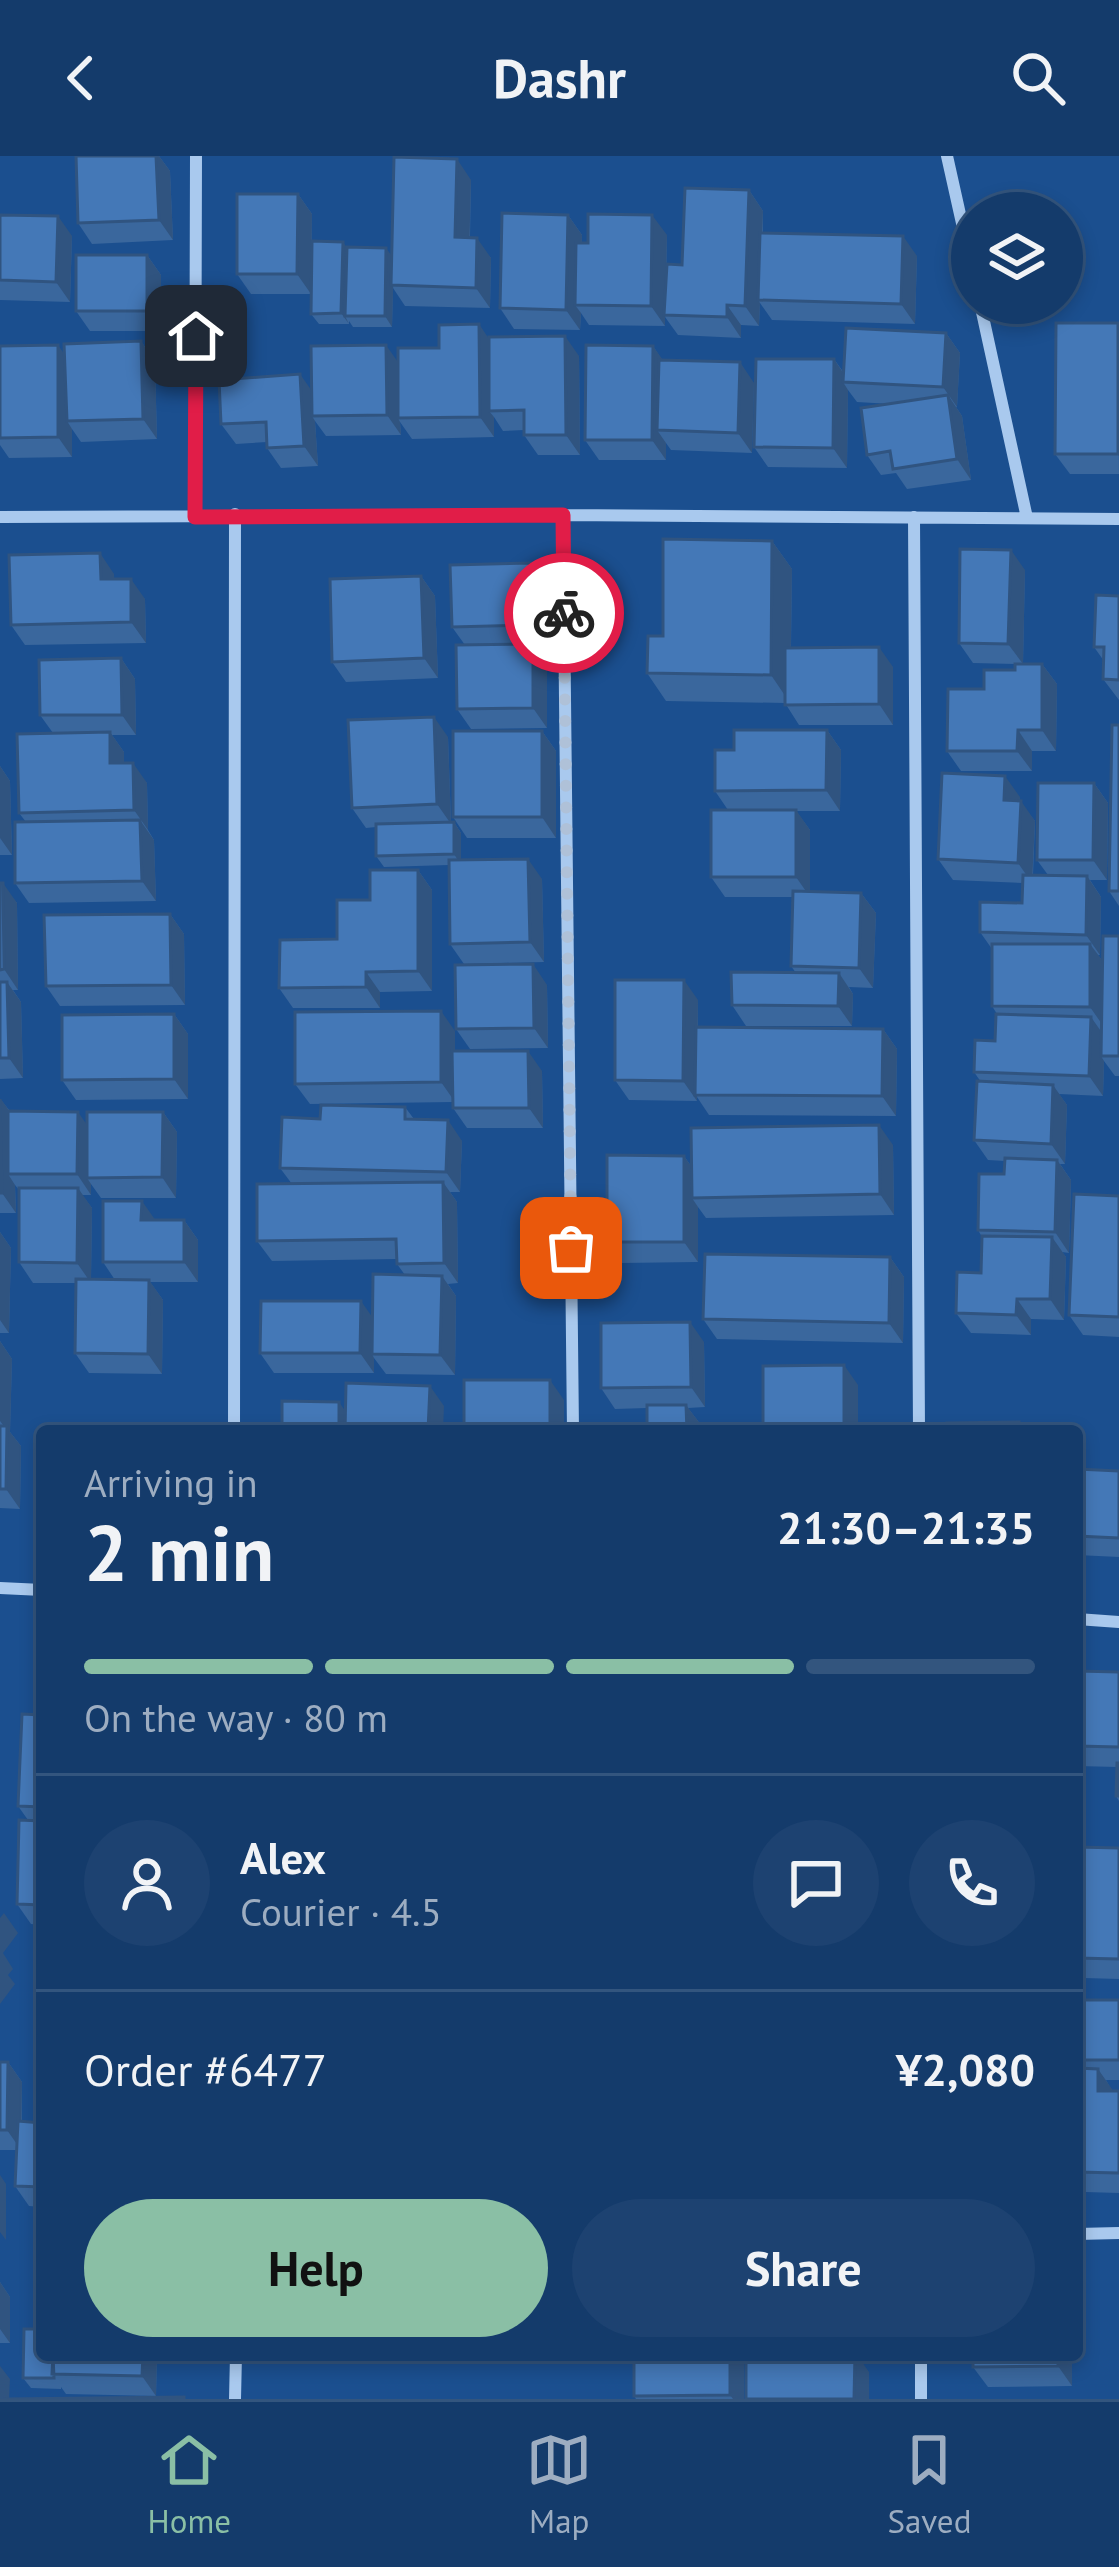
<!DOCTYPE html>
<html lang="en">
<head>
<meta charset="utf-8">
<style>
  body { margin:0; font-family:"PT Sans",sans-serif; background:#1d4271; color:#f1f3f6; height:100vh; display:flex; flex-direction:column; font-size:45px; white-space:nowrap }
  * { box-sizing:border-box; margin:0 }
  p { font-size:39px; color:#9dadc1 }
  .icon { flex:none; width:66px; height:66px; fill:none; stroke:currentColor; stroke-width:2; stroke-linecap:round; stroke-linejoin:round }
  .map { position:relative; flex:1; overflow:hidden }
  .sheet { position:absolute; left:36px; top:1269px; width:1047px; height:936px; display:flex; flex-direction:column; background:#143b6b; border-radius:12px; box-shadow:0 6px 18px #0003,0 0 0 3px #33557e }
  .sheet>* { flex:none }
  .tools { position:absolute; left:951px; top:36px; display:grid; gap:24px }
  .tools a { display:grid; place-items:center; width:132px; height:132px; border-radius:50%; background:#143b6b; box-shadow:0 6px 18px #0003,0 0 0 3px #33557e; font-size:60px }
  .pin { position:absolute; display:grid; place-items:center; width:102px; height:102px; color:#fff; margin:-51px; border-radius:24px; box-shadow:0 6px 18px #0006 }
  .courier { position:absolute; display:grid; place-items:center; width:120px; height:120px; margin:-60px; border:9px solid #e11d48; border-radius:50%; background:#fff; color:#222; box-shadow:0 3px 15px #0007 }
  .summary em { font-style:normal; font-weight:800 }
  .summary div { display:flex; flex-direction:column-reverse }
  .summary { display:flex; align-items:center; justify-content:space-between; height:204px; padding:0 48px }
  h1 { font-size:78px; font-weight:800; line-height:90px }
  .bar { display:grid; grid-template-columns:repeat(4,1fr); gap:18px 12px; align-content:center; height:144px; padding:0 48px }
  .bar i { height:15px; border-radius:9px; background:#33557e }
  .bar .current { background:#8abfa5 }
  .bar p { grid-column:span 4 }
  .line { display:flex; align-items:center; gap:30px; padding:0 48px; border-top:3px solid #33557e }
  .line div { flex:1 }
  .round { display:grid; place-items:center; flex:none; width:126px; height:126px; border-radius:63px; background:#1d4271 }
  .action { display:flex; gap:24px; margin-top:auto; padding:24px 48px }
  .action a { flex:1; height:138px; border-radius:72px; background:#8abfa5; color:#111; font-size:48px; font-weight:800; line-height:138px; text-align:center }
  .action a+a { background:#1d4271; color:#f1f3f6 }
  header { display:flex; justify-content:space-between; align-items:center; height:156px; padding:0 48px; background:#143b6b; font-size:54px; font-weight:800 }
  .dock { display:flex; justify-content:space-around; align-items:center; height:168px; border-top:3px solid #33557e; background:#143b6b; font-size:33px; color:#9dadc1 }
  .dock a { display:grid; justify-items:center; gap:6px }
  .dock .current { color:#8abfa5 }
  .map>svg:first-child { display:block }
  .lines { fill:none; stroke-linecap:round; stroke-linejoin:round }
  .street { stroke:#a9c9ee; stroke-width:12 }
  .wall { fill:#3a679d }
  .shaded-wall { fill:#305480 }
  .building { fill:#4478b7; stroke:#305480; stroke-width:3 }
  .done { stroke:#afc1d8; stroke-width:12; stroke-dasharray:0 21.6 }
  .route { stroke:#e11d48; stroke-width:15 }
</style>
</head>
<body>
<header><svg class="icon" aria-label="back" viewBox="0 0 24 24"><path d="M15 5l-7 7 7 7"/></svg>Dashr<svg class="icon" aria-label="search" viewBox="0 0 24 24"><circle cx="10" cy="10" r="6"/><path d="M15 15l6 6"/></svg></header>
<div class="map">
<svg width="1119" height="2243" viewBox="0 0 1119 2243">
  <rect width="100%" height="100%" fill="#1b4f8f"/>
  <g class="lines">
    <path class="street" d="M947,0L972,112
      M980,147L1027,362
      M563,359L573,1275
      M0,361L563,359L1119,363
      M195,361L196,0
      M914,361L919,1275
      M234,1275L235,358
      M0,1432L42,1434
      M1077,1463L1119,1466
      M1077,2078L1119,2077
      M235,2243L236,2199
      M921,2243V2199"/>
  </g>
  <path class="wall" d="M76,0H159L170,15L173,84L92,88L78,67Z
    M471,24L470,81L491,102L490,152L405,150L393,132L392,171H353L349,165V168H319L311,158L347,92L392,100Z
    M749,34L763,55V77L917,100L915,168L772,164L760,147L759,170L741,169V182L678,179L665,161V170L589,169L581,157L580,174L514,173L500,152L568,59L582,79V87L667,79L666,128Z
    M298,38L312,58L311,138H251L237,118Z
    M0,59L72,80L70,146L0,144Z
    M147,99L161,119V175H90L76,155Z
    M1118,167L1119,318H1070L1055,298Z
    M946,177L960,197L957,251H956L962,260L971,324L907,333L896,317L881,319L867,299L891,248L857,246L848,234L847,312L768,311L754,291L834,203L844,217Z
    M489,183L579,200L580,299H538L524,279V274L503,275L494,261V281L412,283L400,266L401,279L326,280L315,265L318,310L281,312L267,292V286L236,288L221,268L312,234L439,192Z
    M141,185L155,206L157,283L81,286L72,273V301L9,302L0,289V190L65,199Z
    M653,190L662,204L754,227L752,297L671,294L666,287V304H599L585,284Z
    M772,385L792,413L791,491L893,511V569H799L785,547L666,545L647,517L663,480Z
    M530,407L544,427L546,489H533L547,508V572L471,573L457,553L465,489L452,471Z
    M1025,414L1023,508H1042L1057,528L1056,595H1032V615H961L947,595L984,533L1015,514V508L973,507L959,487Z
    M114,418V423L145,443L146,487L25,489L11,469Z
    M421,420L435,440L438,522L346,526L332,506Z
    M1119,440V544L1103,523L1104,505L1094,491Z
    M121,502L135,523L136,579H112L124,596V607L147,627L148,674L154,684L156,745L29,747L15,727L26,666L19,657L53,577L40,559Z
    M1119,569V750L1109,735Z
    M827,574L841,594L840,655H796L810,674V736L861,737L876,757L873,832L849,831L853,838L852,870H746L732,849L796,817L791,810L793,741H725L711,721L728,654L715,635L734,594Z
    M542,575L556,595V682H467L453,661Z
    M448,581L451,666H454L461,677V704L542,723L544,806L464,808L450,788L449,709L384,711L376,700V671L366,672L352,652Z
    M0,610L10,625L12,699H0Z
    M1094,627L1108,647L1107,724H1090L1101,741L1100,799H1098L1103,806L1119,780V920H1115L1104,905L1103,940L1059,938L1067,949L1065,1008H1060L1071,1024L1069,1097L1062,1096L1066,1101L1064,1164L1031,1163V1179L971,1177L956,1157L981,1117L982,1081L978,1074L1004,1018L1005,1005L988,1004L974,984L981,926L974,916L995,885L997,858L992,850V793L980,776L1022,747L1023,727L953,724L938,703L1020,641L1019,645L1035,665L1033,719H1048L1037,704Z
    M418,714L432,734V835L380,836V852H293L279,832L337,783L370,744Z
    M0,727L17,747L18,834H13L21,846L23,922L0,923Z
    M170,758L184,778L185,849L60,850L46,830Z
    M547,829L548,892L470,893L456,873Z
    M698,844V871L883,873L897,893L896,960L709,959L697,941V945L629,944L615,924Z
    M174,858L188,878V943L76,944L62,924Z
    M455,875V895L542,915L543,972H467L453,952V946L310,948L295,928Z
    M0,943L10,955L87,968L163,956L177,976L176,1042H101L91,1028V1039H82L92,1052L91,1123L115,1124L103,1106L155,1064H184L198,1084V1126H150L163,1144L162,1218L89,1217L75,1197L76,1127H33L19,1106V1034L15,1029L16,1057H0Z
    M405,951L414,963L462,985L460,1036H450L457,1046L458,1127L448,1128L456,1140L455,1219L386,1218L374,1202V1217H274L260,1197L372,1161L405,1119L397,1108V1103L272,1105L257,1085L292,1028L280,1012L320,963Z
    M893,989L894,1059L706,1062L698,1051V1106L621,1107L607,1086L684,1000L691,1010Z
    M1119,1040V1181L1083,1179L1069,1159Z
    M0,1076L11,1092L9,1177H0Z
    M890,1101L904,1121L903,1187L717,1183L703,1163Z
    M0,1185L12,1203L10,1276L21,1290L20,1353L0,1352Z
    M704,1186L705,1251L688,1252L701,1269V1275H647V1252L615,1253L601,1232Z
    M1077,1313L1119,1315V1401L1077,1399Z
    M1077,1515L1119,1516V1645L1116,1640L1117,1611L1077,1610Z
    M42,1559V1769L31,1768L17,1748L28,1664L18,1650Z
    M1077,1691L1119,1692V1823L1084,1822L1077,1812Z
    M1077,1844H1119V1924H1106L1112,1935H1119V2037L1085,2036L1078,2026L1077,2041Z
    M0,1906H8L22,1926V1966L42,1967V2051L29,2050L15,2030L16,1994H0Z
    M0,2126L10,2141V2187H0Z
    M157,2199L156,2240L66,2238L61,2231V2233L31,2232L23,2222Z
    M459,2199H633V2206L472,2208Z
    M634,2199H744V2243H636L634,2240Z
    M1072,2199V2230L988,2231L973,2211Z"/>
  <path class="shaded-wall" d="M156,0H159L170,15L173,84L159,64Z
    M457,3L471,24L469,102L455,81Z
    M749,34L763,55L760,144H758L760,147L759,170L745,150Z
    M298,38L312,58L311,138L297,118Z
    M568,59L582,79L581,149H575L581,157L580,174L566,154Z
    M652,59L667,79L665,170L651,150Z
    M58,60L72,80L70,146L56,126Z
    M903,80L917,100L915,168L901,148Z
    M477,82L491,102L490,152L476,132Z
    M343,86L350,96L345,160L349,168L341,157Z
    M386,92L394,103L392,171L385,160Z
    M147,99L161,119V175L147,155Z
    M727,149L741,169V182L727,161Z
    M1118,167L1119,169V300L1118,298Z
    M479,168L493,189L489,255L494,261V281L480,261Z
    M946,177L960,197L957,251L943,231Z
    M565,180L579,200L580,299L566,279Z
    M141,185L155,206L157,283L143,263Z
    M58,189L72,209L67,265L72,273V301L58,281Z
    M386,189L400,209L398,262L400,266L401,279L387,259Z
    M653,190L667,210L657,274L666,287V304L652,284Z
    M834,203L848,224L843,226L848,234L847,312L833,292Z
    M740,206L754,227L752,297L738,277Z
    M300,218L314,238L312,260L315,265L318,310L304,290Z
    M948,239L962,260L971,324L957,303Z
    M772,385L792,413L790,547L771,519Z
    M1011,394L1025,414L1023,508L1008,488Z
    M100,397L114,418L115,443L101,423Z
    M530,407L544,427L546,489L532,469Z
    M421,420L435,440L438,522L424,502Z
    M131,423L145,443L146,487L131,466Z
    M533,488L547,508V572L533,552Z
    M879,491L893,511V569L879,548Z
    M121,502L135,523L136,579L122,559Z
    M1042,508L1057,528L1056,595L1042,574Z
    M434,561L448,581L451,668L437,648Z
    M827,574L841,594L840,655L826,634Z
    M1018,574L1032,595V615L1017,595Z
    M542,575L556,595V682L542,661Z
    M110,576L124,596V627L110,607Z
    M133,607L147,627L148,674L134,654Z
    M0,610L10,625L12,699L0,682Z
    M1005,620L1020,641L1018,664L1004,644Z
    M1094,627L1108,647L1107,724L1093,704Z
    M1021,645L1035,665L1032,727L1018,707Z
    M796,654L810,674V741L796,721Z
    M140,664L154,684L156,745L142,725Z
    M454,666L461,677V709L454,698Z
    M528,703L542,723L544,806L530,786Z
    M418,714L432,734V835L418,815Z
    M1087,720L1101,741L1100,799L1086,779Z
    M3,727L17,747L18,834L4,813Z
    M861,737L876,757L873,832L859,812Z
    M170,758L184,778L185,849L171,829Z
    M1090,788L1105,808L1104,871L1090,851Z
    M533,808L547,829L548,892L534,872Z
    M366,816L380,836V852L366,831Z
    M839,817L853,838L852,870L838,850Z
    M684,824L698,844L697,945L683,925Z
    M7,826L21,846L23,922L9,902Z
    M441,855L455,875V946L441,926Z
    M174,858L188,878V943L174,923Z
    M1091,861L1105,881L1101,900L1104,905L1103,940L1089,920Z
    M883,873L897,893L896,960L882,940Z
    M528,895L542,915L543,972L529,952Z
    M1053,929L1067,949L1065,1008L1051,988Z
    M1,943L15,963L8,1018L15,1029L16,1057L2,1037Z
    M78,956L92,976L87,1022L91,1028V1039L77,1018Z
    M163,956L177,976L176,1042L162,1021Z
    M448,964L462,985L460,1036L446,1016Z
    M879,969L893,989L894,1059L880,1038Z
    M684,1000L698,1020L692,1042L698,1051V1106L684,1086Z
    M1057,1004L1071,1024L1069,1097L1055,1076Z
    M443,1026L457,1046L458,1127L444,1107Z
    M78,1032L92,1052L91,1127L77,1107Z
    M142,1045L156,1065L141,1064Z
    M184,1064L198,1084V1126L184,1106Z
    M0,1076L11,1092L9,1177L0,1164Z
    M1052,1081L1066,1101L1064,1164L1050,1143Z
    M890,1101L904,1121L903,1187L889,1167Z
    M442,1120L456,1140L455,1219L440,1199Z
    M149,1124L163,1144L162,1218L148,1198Z
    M1017,1143L1031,1163V1179L1016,1159Z
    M361,1145L375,1165L372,1198L374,1202V1217L360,1197Z
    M690,1166L704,1186L705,1251L691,1231Z
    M0,1185L12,1203L10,1276L21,1290L20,1353L6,1333L7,1274L0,1265Z
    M844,1209L858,1229V1275H844Z
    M550,1224L564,1244V1275H550Z
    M430,1230L444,1250L443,1275H428Z
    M339,1246L346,1256V1275H339Z
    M686,1249L701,1269V1275H687Z
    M4,1757L18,1777L3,1797L13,1813L8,1819L15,1828L0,1848V1762Z
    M8,1906L22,1926L21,1994L7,1974Z
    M1098,1913L1112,1933V1955L1098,1935Z
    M0,2019L6,2028V2084L0,2076Z
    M0,2126L10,2141V2187L0,2173Z
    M143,2199H157L156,2240L142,2220Z
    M730,2199H744V2243H733L730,2239Z
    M855,2199H857L869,2216V2243H854Z
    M1058,2199H1072V2230L1058,2210Z
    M0,2210L10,2223L9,2243H0Z"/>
  <path class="building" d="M76,0H156L159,64L78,67Z
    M394,1L457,3L455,81L477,82L476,132L391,129Z
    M685,32L749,34L745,150L727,149V161L664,159L667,108L682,109Z
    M237,38H298L297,118H237Z
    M502,57L568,59L566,154L500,152Z
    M588,58L652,59L651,150L575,149L576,87H588Z
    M0,59L58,60L56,126L0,124Z
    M760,77L903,80L901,148L758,144Z
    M312,85L343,86L341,157L311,158Z
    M347,91L386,92L385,160H345Z
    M76,99H147V155H76Z
    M1056,167H1118V298H1055Z
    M479,168L480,261L398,262V192H439V169Z
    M846,172L946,177L943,231L843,226Z
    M565,180L566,279H524V254L489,255V181Z
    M141,185L143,263L67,265L64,188Z
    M58,189V281L0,282V190Z
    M386,189L387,259L312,260L311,190Z
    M586,189L653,190L652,284H585Z
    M756,203H834L833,292L754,291Z
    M659,204L740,206L738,277L657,274Z
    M300,218L304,290L267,292L266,266L221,268L219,224Z
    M948,239L957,303L893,313L890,295L867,299L861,252Z
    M663,383L772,385L771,519L647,517L648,480H663Z
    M960,393L1011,394L1008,488L959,487Z
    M100,397L101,423H131V466L11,469L9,399Z
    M530,407L532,469L452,471L450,409Z
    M421,420L424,502L332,506L330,423Z
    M1096,439L1119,440V524L1103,523L1104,491H1094Z
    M533,488V552L457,553L456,489Z
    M879,491V548L785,549V492Z
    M121,502L122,559H40L39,504Z
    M1015,508H1042V574H1018L1017,595H947L948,533H984V514H1015Z
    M434,561L437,648L352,652L348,564Z
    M1112,569H1119V735H1109Z
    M734,574H827L826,634L715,635V594H734Z
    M453,575H542V661H453Z
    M110,576V607H133L134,654L19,657L17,578Z
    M942,617L1005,620L1004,644L1021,645L1018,707L938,703Z
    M1038,627H1094L1093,704H1037Z
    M711,654H796V721H711Z
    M140,664L142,725L15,727V666Z
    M454,666V698L376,700V668Z
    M528,703L530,786L450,788L449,704Z
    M370,714H418V815L366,816V831L279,832L280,784L337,783V744H370Z
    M1023,719L1087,720L1086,779L980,776V746L1022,747Z
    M0,727H3L4,813L0,814Z
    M793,735L861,737L859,812L791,810Z
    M170,758L171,829L46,830L44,759Z
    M1103,780H1119V900H1101Z
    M992,788H1090V851L992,850Z
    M533,808L534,872L456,873L455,809Z
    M731,816L839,817L838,850L732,849Z
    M615,824H684L683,925L615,924Z
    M0,826H7L9,902H0Z
    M441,855V926L295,928V856Z
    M174,858V923L62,924V859Z
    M996,858L1091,861L1089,920L974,916L975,884L995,885Z
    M696,871L883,873L882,940L695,939Z
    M452,895H528L529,952H453Z
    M977,925L1053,929L1051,988L974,984Z
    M0,943L2,1037H0Z
    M321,949L405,951V963L448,964L446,1016L280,1012L282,961L320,963Z
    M8,955L78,956L77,1018H8Z
    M87,956H163L162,1021L87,1022Z
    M879,969L880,1038L692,1042L691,972Z
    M607,999L684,1000V1086H607Z
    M1005,1002L1057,1004L1055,1076L978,1074L979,1018H1004Z
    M443,1026L444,1107L397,1108L396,1083L257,1085V1028Z
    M19,1032H78L77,1107L19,1106Z
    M1074,1038L1119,1040V1161L1069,1159Z
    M103,1045H142L141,1064H184V1106H103Z
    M982,1080L1052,1081L1050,1143H1017L1016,1159L956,1157L957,1116L981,1117Z
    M705,1098L890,1101L889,1167L703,1163Z
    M373,1118L442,1120L440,1199L372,1198Z
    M76,1123L149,1124L148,1198L75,1197Z
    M261,1145H361L360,1197H260Z
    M690,1166L691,1231L601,1232V1167Z
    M844,1209V1275H763V1210Z
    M464,1224H550V1275H464Z
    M346,1227L430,1230L428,1275H345Z
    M282,1245L339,1246V1275H282Z
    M647,1249H686L687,1275H647Z
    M1019,1266V1275H947V1267Z
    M0,1270H7L6,1333H0Z
    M1077,1313L1119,1315V1382L1077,1380Z
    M1077,1515L1119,1516V1591L1077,1590Z
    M22,1558L42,1559V1651L18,1650Z
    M1117,1607H1119V1640H1116Z
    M19,1664L42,1665V1749L17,1748Z
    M1077,1691L1119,1692V1803L1077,1802Z
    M1077,1844H1119V1904H1077Z
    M0,1906H8L7,1974H0Z
    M1077,1912L1098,1913V1935H1119V2017L1077,2016Z
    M18,1965L42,1967V2031L15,2030Z
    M24,2173H42V2199H53L54,2222H23Z
    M53,2199H143L142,2220L52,2218Z
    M634,2199H730V2239L634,2240Z
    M746,2199H855L854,2243H746Z
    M973,2199H1058V2210L973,2211Z
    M184,2241V2243H3Z"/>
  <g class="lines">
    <path class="done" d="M564,457L571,1092"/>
    <path class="route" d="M196,180L195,361L563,359L564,457"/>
  </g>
</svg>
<div class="tools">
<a><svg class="icon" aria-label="layers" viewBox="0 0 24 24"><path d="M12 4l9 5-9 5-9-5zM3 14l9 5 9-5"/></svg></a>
</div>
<div class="pin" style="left:571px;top:1092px;background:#ea580c"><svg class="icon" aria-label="bag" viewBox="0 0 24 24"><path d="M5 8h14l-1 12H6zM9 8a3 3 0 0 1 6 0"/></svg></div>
<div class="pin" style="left:196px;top:180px;background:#1f2937"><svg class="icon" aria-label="home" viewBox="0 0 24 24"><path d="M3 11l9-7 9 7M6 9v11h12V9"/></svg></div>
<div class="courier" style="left:564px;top:457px"><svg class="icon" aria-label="bike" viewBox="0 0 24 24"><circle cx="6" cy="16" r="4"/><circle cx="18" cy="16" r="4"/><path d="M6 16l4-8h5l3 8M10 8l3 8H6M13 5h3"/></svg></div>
<section class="sheet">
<div class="summary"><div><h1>2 min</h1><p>Arriving in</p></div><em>21:30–21:35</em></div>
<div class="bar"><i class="current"></i><i class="current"></i><i class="current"></i><i></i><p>On the way · 80 m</p></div>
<div class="line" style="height:216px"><a class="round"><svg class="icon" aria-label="person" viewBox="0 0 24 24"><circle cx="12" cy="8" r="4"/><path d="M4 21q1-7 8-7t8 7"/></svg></a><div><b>Alex</b><p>Courier · 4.5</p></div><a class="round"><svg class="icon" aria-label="chat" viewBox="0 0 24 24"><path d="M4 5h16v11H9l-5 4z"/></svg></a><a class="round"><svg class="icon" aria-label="phone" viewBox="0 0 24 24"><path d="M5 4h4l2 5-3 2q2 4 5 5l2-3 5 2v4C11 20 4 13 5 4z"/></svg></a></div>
<div class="line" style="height:156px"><div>Order #6477</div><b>¥2,080</b></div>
<div class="action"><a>Help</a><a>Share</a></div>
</section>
</div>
<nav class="dock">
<a class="current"><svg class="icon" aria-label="home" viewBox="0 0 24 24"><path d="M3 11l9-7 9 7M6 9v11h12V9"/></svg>Home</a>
<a><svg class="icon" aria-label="map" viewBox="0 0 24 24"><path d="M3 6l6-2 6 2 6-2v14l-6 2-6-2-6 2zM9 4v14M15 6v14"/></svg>Map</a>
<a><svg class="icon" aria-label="saved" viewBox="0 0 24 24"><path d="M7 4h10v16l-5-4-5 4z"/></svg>Saved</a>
</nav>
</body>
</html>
